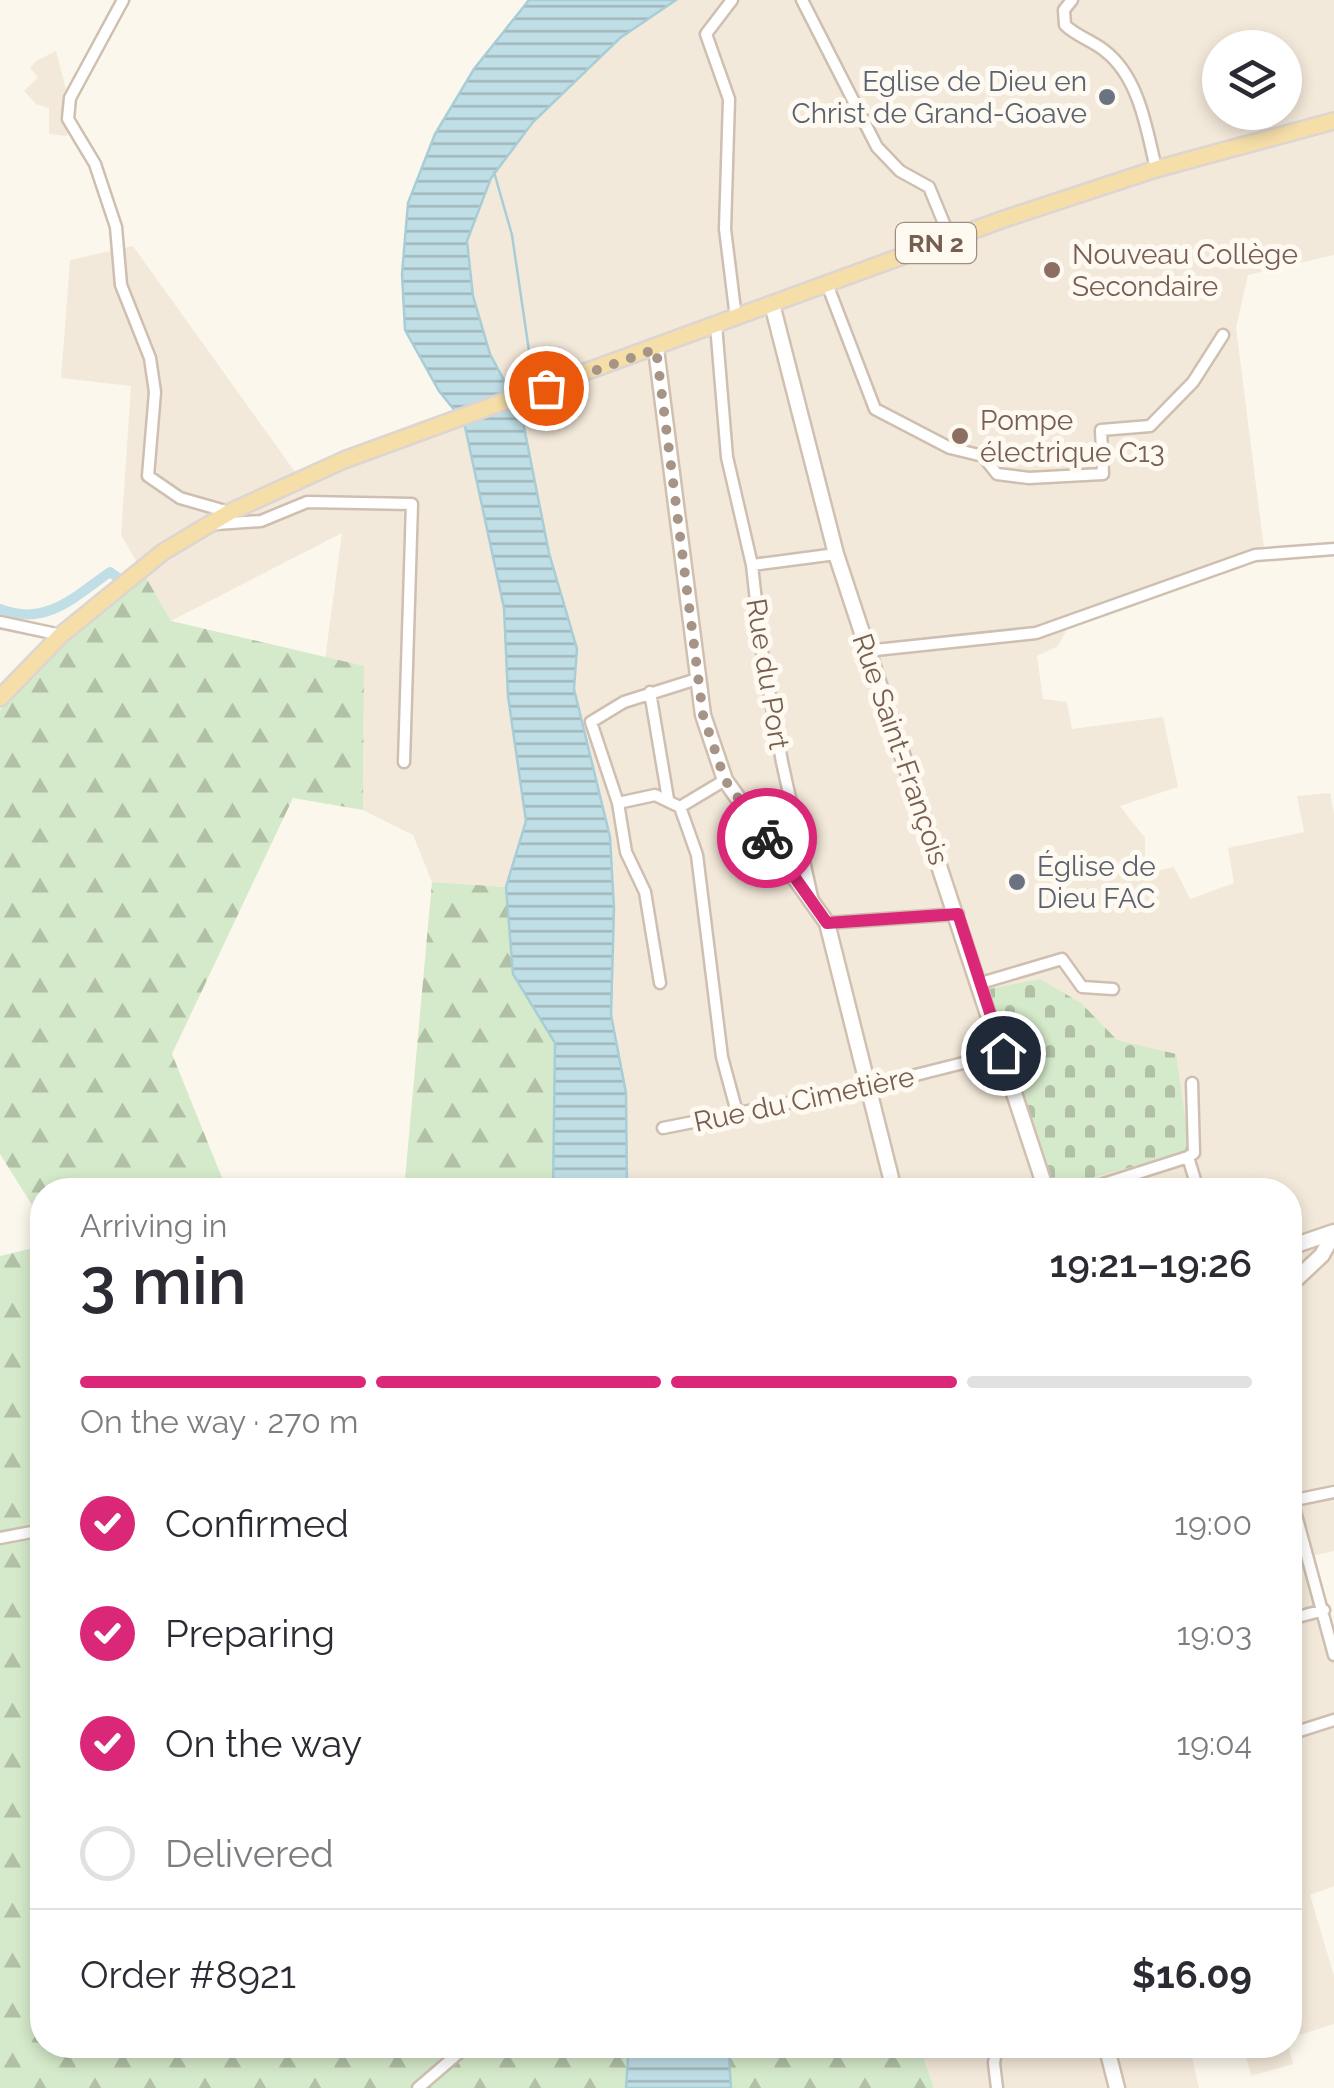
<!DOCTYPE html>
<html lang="en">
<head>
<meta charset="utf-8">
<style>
  body { margin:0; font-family:Raleway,sans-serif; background:#f7f7f7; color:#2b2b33; height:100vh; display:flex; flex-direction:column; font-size:38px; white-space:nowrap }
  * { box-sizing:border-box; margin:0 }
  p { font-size:32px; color:#7c7c81 }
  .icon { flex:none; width:55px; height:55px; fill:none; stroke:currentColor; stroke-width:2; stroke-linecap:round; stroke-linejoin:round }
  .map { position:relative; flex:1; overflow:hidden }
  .side { position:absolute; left:30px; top:1178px; width:1272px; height:880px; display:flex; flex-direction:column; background:#fff; border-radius:40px; box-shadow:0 5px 15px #0003 }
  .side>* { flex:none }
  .tools { position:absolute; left:1202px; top:30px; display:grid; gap:20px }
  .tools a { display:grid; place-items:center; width:100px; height:100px; border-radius:50%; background:#fff; box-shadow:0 5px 15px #0003; font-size:50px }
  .pin { position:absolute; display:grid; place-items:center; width:85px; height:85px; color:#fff; margin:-42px; border:5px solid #fff; border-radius:50%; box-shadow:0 2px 10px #0007 }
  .courier { position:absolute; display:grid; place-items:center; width:100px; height:100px; margin:-50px; border:8px solid #db2777; border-radius:50%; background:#fff; color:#222; box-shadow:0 2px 12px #0007 }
  .headline em { font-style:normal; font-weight:600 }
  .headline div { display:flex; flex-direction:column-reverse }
  .headline { display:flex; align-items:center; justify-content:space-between; height:170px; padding:0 50px }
  h1 { font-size:65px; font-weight:600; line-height:75px }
  .bar { display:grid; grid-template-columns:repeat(4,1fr); gap:15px 10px; align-content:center; height:120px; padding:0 50px }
  .bar i { height:12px; border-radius:8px; background:#e1e1e2 }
  .bar .selected { background:#db2777 }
  .bar p { grid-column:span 4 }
  .line { display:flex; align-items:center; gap:25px; padding:0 50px; border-top:2px solid #e1e1e2 }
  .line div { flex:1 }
  ol { padding:0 50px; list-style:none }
  li { display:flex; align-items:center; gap:30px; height:110px }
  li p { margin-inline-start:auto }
  li .icon { padding:10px; border-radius:50%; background:#db2777; color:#fff; stroke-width:4 }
  li:last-child { color:#7c7c81 }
  li i { width:55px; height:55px; border:5px solid #e1e1e2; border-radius:50% }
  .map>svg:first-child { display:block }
  .residential { fill:#f3e9da; fill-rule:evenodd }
  .forest { fill:url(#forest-firs) }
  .cemetery { fill:url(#cemetery-stones) }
  .water { fill:url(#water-rules); stroke:#a7cdd7; stroke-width:2.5 }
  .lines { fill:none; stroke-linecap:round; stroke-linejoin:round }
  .stream { stroke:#a7cdd7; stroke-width:2.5 }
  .canal { stroke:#c0dee5; stroke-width:10 }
  .street-casing { stroke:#cebfb1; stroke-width:15 }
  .secondary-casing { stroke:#d1c0af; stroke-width:19 }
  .primary-casing { stroke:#dcd5d1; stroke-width:20 }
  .street { stroke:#fff; stroke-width:10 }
  .secondary { stroke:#fff; stroke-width:14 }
  .primary { stroke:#f6dea9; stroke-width:15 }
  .done { stroke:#a69486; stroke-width:10; stroke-dasharray:0 18 }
  .route { stroke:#db2777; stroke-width:12 }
  .worship-dot { fill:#6b7280; stroke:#fefaf2; stroke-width:4 }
  .education-dot { fill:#8d6e63; stroke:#fefaf2; stroke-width:4 }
  .labels { text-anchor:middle; stroke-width:10; stroke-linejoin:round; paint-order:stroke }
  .shield { fill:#fefaf2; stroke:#a08e80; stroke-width:2.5 }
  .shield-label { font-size:25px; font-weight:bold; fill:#775f4f }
  .worship-label { font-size:28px; fill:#5b616d; stroke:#fefaf2; text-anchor:end }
  .education-label { font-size:28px; fill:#785e54; stroke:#fefaf2; text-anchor:start }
  .street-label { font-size:28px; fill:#775f4f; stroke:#fefaf2 }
</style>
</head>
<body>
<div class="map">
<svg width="1334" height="2088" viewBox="0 0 1334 2088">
  <defs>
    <pattern id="forest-firs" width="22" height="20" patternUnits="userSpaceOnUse" patternTransform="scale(2.5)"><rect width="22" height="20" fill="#d5eaca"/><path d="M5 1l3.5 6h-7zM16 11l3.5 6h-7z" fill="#b2c1a6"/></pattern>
    <pattern id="cemetery-stones" width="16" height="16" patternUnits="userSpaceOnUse" patternTransform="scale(2.5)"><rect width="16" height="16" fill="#d5eaca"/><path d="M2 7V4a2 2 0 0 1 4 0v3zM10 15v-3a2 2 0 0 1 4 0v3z" fill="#b2c1a6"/></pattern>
    <pattern id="water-rules" width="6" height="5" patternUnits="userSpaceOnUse" patternTransform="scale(2.5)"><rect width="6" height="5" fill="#c0dee5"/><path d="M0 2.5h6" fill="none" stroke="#a1b7bc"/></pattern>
  </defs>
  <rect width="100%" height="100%" fill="#fcf7ec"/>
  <path class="residential" d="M676,0H1334V255L1248,275L1236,328L1265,556L1067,629L1058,646L1037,656L1043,699L1067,702L1072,729L1163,717L1178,787L1120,806L1145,838V873L1174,867L1190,899L1234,883L1228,848L1304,832L1297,796L1330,793L1334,814V1551L1312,1556L1334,1649V1886L1310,1895L1334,1976V2024L1290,2038V1190H627L626,1093L611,1015L614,908L610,837L574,689L577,649L549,553L521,412L490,354L473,296L467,241L491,178L533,122L620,38ZM1220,48H1285V112H1220Z
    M56,51L67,93V136L49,134V108L36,104L24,91L38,77L30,68L36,61Z
    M133,246L303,483L464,422L504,608L508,696L526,821L506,887L432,882L413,835L363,810L364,667L325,659L342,533L171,621L121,535L131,386L61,378L70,260Z
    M919,2045H1203L1190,2049L1199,2088H934Z
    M1243,2045H1288L1293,2064L1251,2076Z"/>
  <path class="forest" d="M145,576L171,621L364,666L363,810L293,798L172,1054L227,1190H42V1221L0,1154V710L62,647Z
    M432,882L506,887L513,974L555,1043L553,1190H404Z
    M42,1246V2045H629L626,2088H0V1256Z
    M728,2045H919L934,2088H731Z"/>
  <path class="cemetery" d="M1040,979L1081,1003L1117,1040L1176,1054L1190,1151L1055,1188L989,989Z"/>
  <path class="water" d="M529,0H676L620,38L533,122L491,178L467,241L473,296L490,354L521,412L549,553L577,649L574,689L610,837L614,908L611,1015L626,1093L627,1190H553L555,1043L513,974L506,887L526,821L508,696L504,608L464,422L439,391L405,330L402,274L408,203L435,134L474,69Z
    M629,2045H728L731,2088H626Z"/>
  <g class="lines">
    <path class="stream" d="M494,172L512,235L534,385"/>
    <path class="canal" d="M0,609C46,627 74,597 110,572L117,577"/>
    <g class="street-casing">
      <path id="street" d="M123,0L70,98L68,119L95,164L116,227L121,285L150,358L155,392L148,476L180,498L229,512
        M732,0L706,34L729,99L725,229L736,318
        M802,0L877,147L900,171L929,187L950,238
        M1072,0L1064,10L1065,25C1076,36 1093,41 1105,51C1139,77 1147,130 1156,169
        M827,284L875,409L950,448L983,456L997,474L1029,478L1103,474L1101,430L1150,426L1193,382L1223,335
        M716,325L727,457L752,565L761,646L782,762L812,897
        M217,524L261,521L307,502L412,504L404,762
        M752,565L836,554
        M0,622L61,635
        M866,651L1036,633L1255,555L1334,549
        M650,692L668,799
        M618,803L655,795L680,807L725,780
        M680,807L697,855L722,1057L738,1116
        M827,923L958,914
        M660,983L645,892L626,852L618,803L591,722L624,702L697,679
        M981,983L1062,959L1082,987L1113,989
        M1192,1083L1194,1153L1188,1157L1198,1190
        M663,1128L868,1087L1003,1053
        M664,1188L665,1190
        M1085,1190L1188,1157
        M1290,1493L1334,1655
        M1290,1501L1334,1492
        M0,1538L42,1530
        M1290,1619L1324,1610
        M1290,1734L1334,1720
        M997,2045L994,2063L997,2088
        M998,2046L1035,2045
        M418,2088L468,2045"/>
    </g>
    <g class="secondary-casing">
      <path id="secondary" d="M772,304L836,554L1046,1190
        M656,349L703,715L725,780L827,923L894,1190
        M1290,1247L1334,1232
        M1290,1285L1322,1255L1334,1233
        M1106,2045L1117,2088"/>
    </g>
    <g class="primary-casing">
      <path id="primary" d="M0,698L61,635L163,552L230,512L344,460L1004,219L1156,169L1334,121"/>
    </g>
    <use href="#street" class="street"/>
    <use href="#secondary" class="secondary"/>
    <use href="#primary" class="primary"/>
  </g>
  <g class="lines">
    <path class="done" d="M546,388L656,349L703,715L725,780L767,838"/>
    <path class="route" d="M767,838L827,923L958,914L1003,1053"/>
  </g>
  <g class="worship-dot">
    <circle cx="1107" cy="97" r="10"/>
    <circle cx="1017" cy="882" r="10"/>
  </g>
  <g class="education-dot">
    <circle cx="1052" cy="270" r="10"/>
    <circle cx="960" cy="436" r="10"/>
  </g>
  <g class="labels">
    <rect class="shield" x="896" y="223" width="80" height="40" rx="8"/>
    <g class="shield-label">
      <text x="936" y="252">RN 2</text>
    </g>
    <g class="worship-label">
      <text x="1087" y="91">Eglise de Dieu en<tspan x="1087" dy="32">Christ de Grand-Goave</tspan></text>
      <text x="1037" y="876" text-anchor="start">Église de<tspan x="1037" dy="32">Dieu FAC</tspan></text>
    </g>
    <g class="education-label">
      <text x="1072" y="264">Nouveau Collège<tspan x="1072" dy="32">Secondaire</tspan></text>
      <text x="980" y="430">Pompe<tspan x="980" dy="32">électrique C13</tspan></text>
    </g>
    <g class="street-label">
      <text transform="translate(768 674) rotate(81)" y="10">Rue du Port</text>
      <text transform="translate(901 749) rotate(71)" y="10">Rue Saint-François</text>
      <text transform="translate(804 1099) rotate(-12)" y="10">Rue du Cimetière</text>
    </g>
  </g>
</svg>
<div class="tools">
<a><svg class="icon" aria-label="layers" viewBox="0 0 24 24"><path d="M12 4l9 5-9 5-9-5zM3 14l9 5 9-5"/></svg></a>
</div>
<div class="pin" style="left:546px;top:388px;background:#ea580c"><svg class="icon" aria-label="bag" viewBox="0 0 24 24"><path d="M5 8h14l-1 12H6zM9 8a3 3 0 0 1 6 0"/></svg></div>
<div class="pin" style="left:1003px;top:1053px;background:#1f2937"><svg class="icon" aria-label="home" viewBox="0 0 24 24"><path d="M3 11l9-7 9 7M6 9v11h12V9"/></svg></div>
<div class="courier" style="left:767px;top:838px"><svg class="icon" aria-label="bike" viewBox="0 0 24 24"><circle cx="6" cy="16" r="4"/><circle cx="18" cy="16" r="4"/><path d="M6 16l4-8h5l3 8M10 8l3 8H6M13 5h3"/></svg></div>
<section class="side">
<div class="headline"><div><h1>3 min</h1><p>Arriving in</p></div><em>19:21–19:26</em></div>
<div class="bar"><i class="selected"></i><i class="selected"></i><i class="selected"></i><i></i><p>On the way · 270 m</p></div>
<ol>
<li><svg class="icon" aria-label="check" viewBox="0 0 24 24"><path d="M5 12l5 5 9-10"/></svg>Confirmed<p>19:00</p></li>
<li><svg class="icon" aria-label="check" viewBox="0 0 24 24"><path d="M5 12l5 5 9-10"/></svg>Preparing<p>19:03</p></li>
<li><svg class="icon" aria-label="check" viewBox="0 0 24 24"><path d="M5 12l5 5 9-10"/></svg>On the way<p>19:04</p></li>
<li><i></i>Delivered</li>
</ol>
<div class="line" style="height:130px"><div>Order #8921</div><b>$16.09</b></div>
</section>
</div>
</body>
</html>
